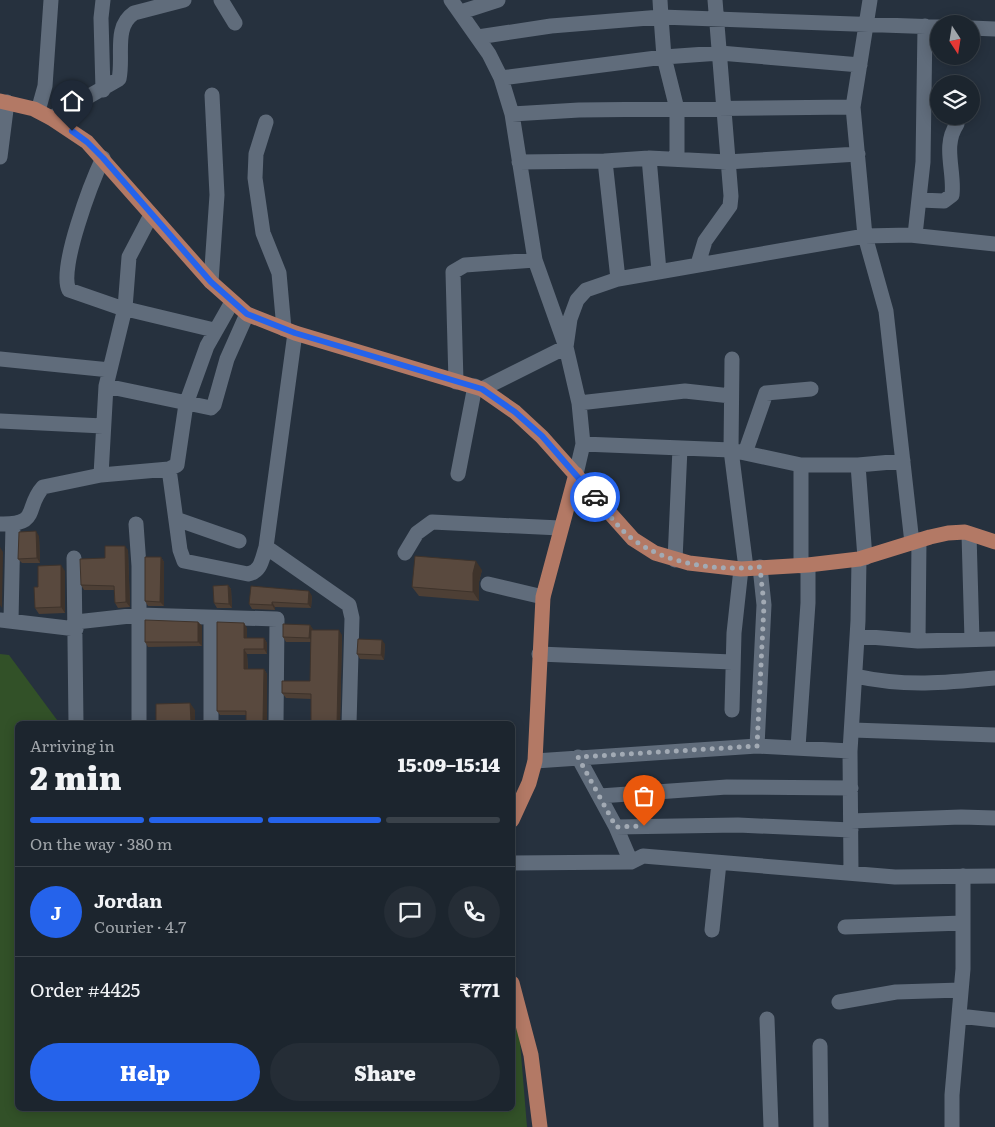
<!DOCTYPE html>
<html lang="en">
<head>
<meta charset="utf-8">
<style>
  body { margin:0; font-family:Literata,serif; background:#252d36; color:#f1f3f6; height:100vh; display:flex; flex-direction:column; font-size:19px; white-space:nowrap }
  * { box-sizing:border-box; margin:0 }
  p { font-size:16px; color:#a0a5aa }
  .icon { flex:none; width:28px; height:28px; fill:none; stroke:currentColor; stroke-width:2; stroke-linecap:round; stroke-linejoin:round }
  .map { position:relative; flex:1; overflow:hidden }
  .details { position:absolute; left:15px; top:721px; width:500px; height:390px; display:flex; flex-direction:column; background:#1c252e; border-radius:8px; box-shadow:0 2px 12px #0003,0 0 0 1px #3a424a }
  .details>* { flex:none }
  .needle { width:32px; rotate:168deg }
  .tools { position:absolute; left:930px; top:15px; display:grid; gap:10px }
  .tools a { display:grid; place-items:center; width:50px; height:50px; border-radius:50%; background:#1c252e; box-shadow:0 2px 12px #0003,0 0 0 1px #3a424a; font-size:25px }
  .pin { position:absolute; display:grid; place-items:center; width:42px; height:42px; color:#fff; margin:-51px -21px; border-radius:50% 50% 50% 0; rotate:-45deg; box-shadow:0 0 5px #0007 }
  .pin .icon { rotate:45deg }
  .courier { position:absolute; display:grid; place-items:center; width:50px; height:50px; margin:-25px; border:4px solid #2563eb; border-radius:50%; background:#fff; color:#222; box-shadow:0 1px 6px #0007 }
  .headline em { font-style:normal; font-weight:800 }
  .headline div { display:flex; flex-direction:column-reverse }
  .headline { display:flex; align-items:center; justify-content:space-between; height:85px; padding:0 15px }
  h1 { font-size:32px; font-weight:800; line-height:38px }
  .bar { display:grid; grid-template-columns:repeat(4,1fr); gap:8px 5px; align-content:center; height:60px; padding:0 15px }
  .bar i { height:6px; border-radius:4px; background:#3a424a }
  .bar .on { background:#2563eb }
  .bar p { grid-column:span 4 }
  .line { display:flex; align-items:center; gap:12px; padding:0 15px; border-top:1px solid #3a424a }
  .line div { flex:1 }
  .round { display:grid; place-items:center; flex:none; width:52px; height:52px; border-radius:26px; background:#252d36 }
  .cta { display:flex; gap:10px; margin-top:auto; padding:10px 15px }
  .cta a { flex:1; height:58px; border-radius:30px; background:#2563eb; color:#fff; font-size:20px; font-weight:800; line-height:58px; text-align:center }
  .cta a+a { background:#252d36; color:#f1f3f6 }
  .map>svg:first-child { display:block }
  .green { fill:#325128 }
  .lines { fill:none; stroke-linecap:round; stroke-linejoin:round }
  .minor { stroke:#606c7b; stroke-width:15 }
  .major { stroke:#b37965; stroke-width:15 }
  .wall { fill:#4d3f35 }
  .shaded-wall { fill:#3e332b }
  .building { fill:#59493e; stroke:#3e332b }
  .done { stroke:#a2aab4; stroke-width:5; stroke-dasharray:0 9 }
  .route { stroke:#2563eb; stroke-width:6 }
</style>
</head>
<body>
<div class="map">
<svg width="995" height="1127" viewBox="0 0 995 1127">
  <rect width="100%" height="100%" fill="#26313e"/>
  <path class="green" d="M0,654L9,655L60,724H18V1109H512L513,1017L518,1018L527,1127H0Z"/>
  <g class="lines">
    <path class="minor" d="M103,0L101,18L103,90
      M221,0L235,23
      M451,0L489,54L501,78L512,114L535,260L566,347L482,389
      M870,0L853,107L865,236L886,311L912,543
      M461,12L498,0
      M971,28L995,29
      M478,37L551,26L661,17L660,0
      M501,78L664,57L661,17L939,27
      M38,111L45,86L51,0
      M512,114L579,110L853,107
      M51,118L119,79C124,56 113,27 134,13L184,0
      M266,122L256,154L255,178L263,233L279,273L284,329
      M0,157L7,102
      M103,158C92,181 58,269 69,290L118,307L214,330
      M649,158L659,271
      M677,159V109L664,57L720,53L860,65
      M605,161L618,279
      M519,162L605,161L649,158L727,162L858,154
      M920,200L944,201L952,195C955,171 942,146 957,124
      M915,235L923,162L925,26
      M698,264L705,241L730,206L731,196L715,0
      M211,282L217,195L212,95
      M295,333L266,547L349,605L352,618L349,724
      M0,359L110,370
      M732,359L731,450L746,568
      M456,382L453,272L465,265L535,260
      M106,386L211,408L214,405L227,359L247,314
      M579,403L685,391L731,396
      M0,421L103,426
      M583,444L731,450L801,465H858L903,461
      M745,453L766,393L811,389
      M801,465V566
      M858,465L865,558
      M169,469L180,550L184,561L248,574C261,572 262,559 266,547
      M458,474L475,386
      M576,474L583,444L579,403L566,347L570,319L577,300L586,290L618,279L865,236L910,235L995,244
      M101,475L106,386L125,308L129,257L151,215
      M176,519L239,541
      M0,524C41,525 24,508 43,487L101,475L169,469L177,465L186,404L207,346L232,302
      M136,524L139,566V724
      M969,534L972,640
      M405,553L417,533L432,522L560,528
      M74,558L76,724
      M675,560L680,448
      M488,584L543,597
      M211,619V724
      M0,620L76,629
      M11,621L13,524
      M76,622L139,615L277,619L276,724
      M858,636L918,641L995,639
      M918,641L919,540
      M539,654L732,662
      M855,676C905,687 945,683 995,678
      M732,710L734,633L741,569
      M853,730L995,735
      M757,746L764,605L760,567
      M798,747L808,603V565
      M578,757L616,827L631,862
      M535,761L757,746L850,751
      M600,796L727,787L851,788
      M851,821L961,817L995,818
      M616,827L738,825L851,830
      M512,863L631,862L643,856L895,877L995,876
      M851,873L850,751L858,621L859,559
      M845,927L963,923
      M712,930L719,863
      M839,1002L896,992L961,990
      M959,1016L995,1020
      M767,1019L771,1127
      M820,1046L821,1127
      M952,1127V1095L963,969V876"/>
    <path class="major" d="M0,101L34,109L51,118L87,142L211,282L247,314L295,333L482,389L515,412L542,437L633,539L655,553L689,563L741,569L808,565L859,559L930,537L948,533L965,532L995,542
      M512,820L529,783L535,761L543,597L576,474
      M512,983L531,1055L540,1127"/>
  </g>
  <path class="wall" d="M39,536L40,563H22L18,559Z
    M128,550L130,607L118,608L115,603L114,590H84L81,585L105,558Z
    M161,557L164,562V606H148L145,601Z
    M482,570L479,582V601L419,596L412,587Z
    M65,571V613L39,614L35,608L38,587Z
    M228,585L231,589L232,608H217L214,603Z
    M312,596L311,608L275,607V610L252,609L249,604Z
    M198,622L202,626V646L148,647L145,642Z
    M310,625L313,630L342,635L340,724L311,722V699L286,698L282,693L310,681L311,642H286L283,637Z
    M247,628V638H264L267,643V654H247L248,669H264L267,674L246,715H220L217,711Z
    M385,644L384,660L360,659L357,654Z
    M195,710V724H157L156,723Z"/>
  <path class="shaded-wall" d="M36,531L39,536L40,563L37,558Z
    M125,546L128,550L130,607L126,602Z
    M0,547L3,552L2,608L0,605Z
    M161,557L164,562V606L160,602Z
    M476,561L482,570L479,582V601L473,592V573Z
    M61,565L65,571V613L61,607Z
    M228,585L231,589L232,608L229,604Z
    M309,591L312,596L311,608L308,604Z
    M272,602L275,607V610L272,605Z
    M198,622L202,626V646L198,642Z
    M244,623L247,628V643L244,638Z
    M310,625L313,629V642L309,638Z
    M339,630L342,635L340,724H337Z
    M264,638L267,643V654L264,649Z
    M382,640L385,644L384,660L381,655Z
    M244,649L247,654L248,674L244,669Z
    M264,669L267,674V724H266L263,720Z
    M190,703L195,710V724H192L191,722Z"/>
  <path class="building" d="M36,531L37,558L18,559L19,532Z
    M105,546H125L126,602L115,603L114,586L81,585L80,559L105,558Z
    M415,556L476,561L473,573V592L412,587Z
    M145,557H161L160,602L145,601Z
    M61,565V607L35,608L34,587H38V566Z
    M228,585L229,604L214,603L213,586Z
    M251,586L309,591L308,604L272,602V605L249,604Z
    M145,620L198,622V642H145Z
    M217,622L244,623V638H264V649H244V669H264L263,720L266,724H246V711H217Z
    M283,624L310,625L309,638L283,637Z
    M311,630H339L337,724H280L282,721L311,722V694L282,693V681H310Z
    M358,639L382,640L381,655L357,654Z
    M190,703L191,722L156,723V704Z"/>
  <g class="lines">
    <path class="done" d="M595,497C607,511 618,529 634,540C668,565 719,571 760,567L764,605L757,746L578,757L616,827L644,826"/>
    <path class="route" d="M72,131L87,142L103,158L211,282L247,314L295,333L482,389L515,412L542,436L595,497"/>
  </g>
</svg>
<div class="tools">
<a><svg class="needle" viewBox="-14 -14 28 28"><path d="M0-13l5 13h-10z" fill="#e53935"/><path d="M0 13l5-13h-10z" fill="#a0a5aa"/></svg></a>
<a><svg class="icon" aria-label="layers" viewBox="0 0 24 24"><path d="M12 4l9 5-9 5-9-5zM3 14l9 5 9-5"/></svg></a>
</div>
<div class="pin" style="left:644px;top:826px;background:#ea580c"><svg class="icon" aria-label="bag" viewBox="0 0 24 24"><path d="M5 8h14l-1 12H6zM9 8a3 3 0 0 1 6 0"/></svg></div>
<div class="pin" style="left:72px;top:131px;background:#1f2937"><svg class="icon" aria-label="home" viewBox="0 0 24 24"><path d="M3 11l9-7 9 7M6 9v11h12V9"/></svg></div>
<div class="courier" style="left:595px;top:497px"><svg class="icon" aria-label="car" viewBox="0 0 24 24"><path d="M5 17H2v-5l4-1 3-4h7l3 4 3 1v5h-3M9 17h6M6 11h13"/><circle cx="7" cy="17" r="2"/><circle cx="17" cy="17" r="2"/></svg></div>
<section class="details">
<div class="headline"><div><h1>2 min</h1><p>Arriving in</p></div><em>15:09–15:14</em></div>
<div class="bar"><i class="on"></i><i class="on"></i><i class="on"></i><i></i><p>On the way · 380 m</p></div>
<div class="line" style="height:90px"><b class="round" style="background:#2563eb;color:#fff">J</b><div><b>Jordan</b><p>Courier · 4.7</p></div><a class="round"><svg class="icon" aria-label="chat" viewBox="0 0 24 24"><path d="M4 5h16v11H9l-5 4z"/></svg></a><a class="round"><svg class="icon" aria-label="phone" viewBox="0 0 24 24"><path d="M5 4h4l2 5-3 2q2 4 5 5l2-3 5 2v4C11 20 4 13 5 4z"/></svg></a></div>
<div class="line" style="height:65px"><div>Order #4425</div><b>₹771</b></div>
<div class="cta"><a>Help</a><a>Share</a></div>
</section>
</div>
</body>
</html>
